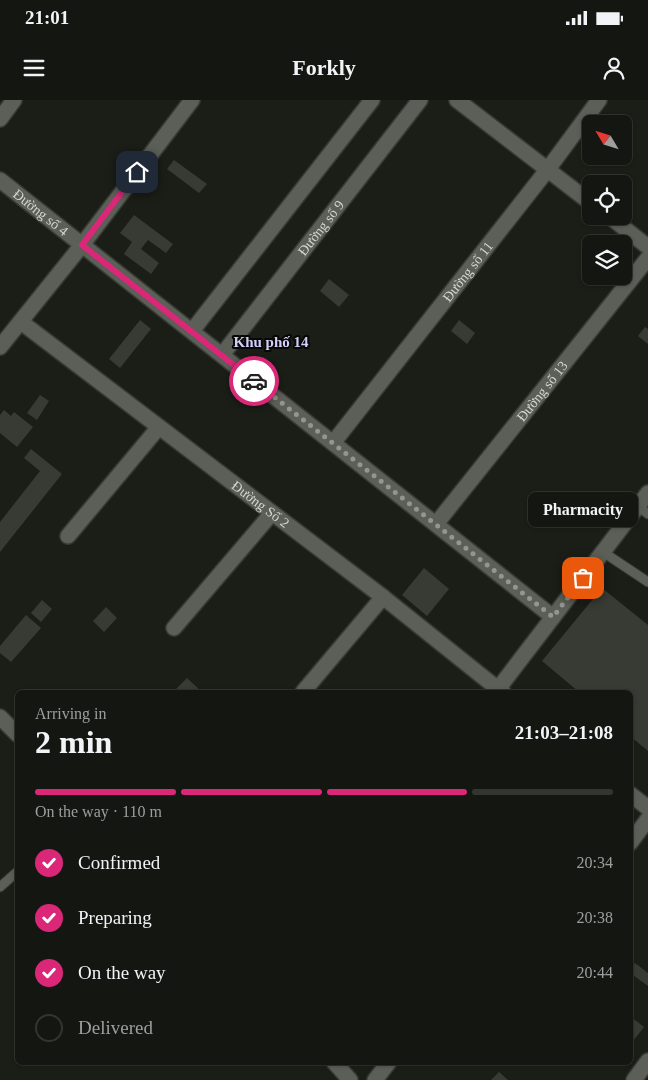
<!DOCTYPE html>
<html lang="en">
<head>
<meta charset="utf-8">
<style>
  body { margin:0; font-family:"Times New Roman",serif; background:#1d1f1a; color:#f1f3f6; height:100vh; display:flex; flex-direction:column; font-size:19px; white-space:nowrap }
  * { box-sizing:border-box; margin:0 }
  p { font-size:16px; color:#9d9f9f }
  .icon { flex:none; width:28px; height:28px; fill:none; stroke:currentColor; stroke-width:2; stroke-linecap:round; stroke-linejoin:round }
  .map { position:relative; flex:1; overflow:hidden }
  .details { position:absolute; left:15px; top:590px; width:618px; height:375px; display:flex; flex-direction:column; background:#141611; border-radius:8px; box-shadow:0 1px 4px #0004,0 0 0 1px #333531 }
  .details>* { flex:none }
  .needle { width:32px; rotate:308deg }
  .tools { position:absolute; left:582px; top:15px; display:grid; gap:10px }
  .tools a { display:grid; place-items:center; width:50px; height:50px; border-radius:8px; background:#141611; box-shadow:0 1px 4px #0004,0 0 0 1px #333531; font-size:25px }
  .pin { position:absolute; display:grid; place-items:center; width:42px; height:42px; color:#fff; margin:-21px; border-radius:10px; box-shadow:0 2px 8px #0006 }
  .courier { position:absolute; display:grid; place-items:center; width:50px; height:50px; margin:-25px; border:4px solid #db2777; border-radius:50%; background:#fff; color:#222; box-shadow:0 1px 6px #0007 }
  .bubble { position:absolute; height:35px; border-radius:8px; background:#141611; box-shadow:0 1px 4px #0004,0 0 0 1px #333531; font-size:16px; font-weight:800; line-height:35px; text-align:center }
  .head em { font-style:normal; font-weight:800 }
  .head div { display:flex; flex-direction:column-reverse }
  .head { display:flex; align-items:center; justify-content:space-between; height:85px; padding:0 20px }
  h1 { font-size:32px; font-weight:800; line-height:38px }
  .bar { display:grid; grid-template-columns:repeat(4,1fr); gap:8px 5px; align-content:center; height:60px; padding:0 20px }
  .bar i { height:6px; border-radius:4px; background:#333531 }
  .bar .on { background:#db2777 }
  .bar p { grid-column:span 4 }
  ol { padding:0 20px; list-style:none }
  li { display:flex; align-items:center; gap:15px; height:55px }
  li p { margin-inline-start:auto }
  li .icon { padding:5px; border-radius:50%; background:#db2777; color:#fff; stroke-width:4 }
  li:last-child { color:#9d9f9f }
  li i { width:28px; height:28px; border:2px solid #333531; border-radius:50% }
  .status { display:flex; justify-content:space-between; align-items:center; height:35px; padding:0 25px; background:#141611; direction:ltr }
  .status svg { height:14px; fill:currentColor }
  header { display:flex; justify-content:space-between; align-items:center; height:65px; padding:0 20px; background:#141611; font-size:22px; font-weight:800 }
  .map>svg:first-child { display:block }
  .building { fill:#373b34 }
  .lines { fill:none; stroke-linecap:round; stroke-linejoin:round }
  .lane-casing { stroke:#373935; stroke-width:11 }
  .street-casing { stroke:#373935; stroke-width:18 }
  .secondary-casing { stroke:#373935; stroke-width:18 }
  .lane { stroke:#5b5f57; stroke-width:9 }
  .street { stroke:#5b5f57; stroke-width:15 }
  .secondary { stroke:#5b5f57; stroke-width:15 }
  .done { stroke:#939690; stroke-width:5; stroke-dasharray:0 9 }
  .route { stroke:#db2777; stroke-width:6 }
  .labels { text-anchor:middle; stroke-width:4; stroke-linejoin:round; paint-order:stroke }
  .street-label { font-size:14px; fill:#d3d6d1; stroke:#060805 }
  .neighbourhood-label { font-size:15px; font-weight:bold; fill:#d6cdf9; stroke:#060805 }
</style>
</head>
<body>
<div class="status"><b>21:01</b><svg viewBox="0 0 49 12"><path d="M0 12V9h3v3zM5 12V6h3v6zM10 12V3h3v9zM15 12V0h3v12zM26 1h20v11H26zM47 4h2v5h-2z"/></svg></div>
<header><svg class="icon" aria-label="menu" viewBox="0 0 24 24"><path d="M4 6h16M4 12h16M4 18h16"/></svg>Forkly<svg class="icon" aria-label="person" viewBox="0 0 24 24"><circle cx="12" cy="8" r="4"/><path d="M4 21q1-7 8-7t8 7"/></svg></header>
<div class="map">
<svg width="648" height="980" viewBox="0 0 648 980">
  <rect width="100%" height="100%" fill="#1b1e17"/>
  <path class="building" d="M174,60L207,84L199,93L167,69Z
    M134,115L173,144L166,153L148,140L141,149L159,163L151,174L124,154L132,142L120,133Z
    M329,179L349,195L339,207L320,191Z
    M140,220L151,229L120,268L109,259Z
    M459,220L475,233L467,244L451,231Z
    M645,227L648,229V244L638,236Z
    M40,295L49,301L37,320L27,313Z
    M4,310L11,316L14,312L33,327L17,347L0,333V315Z
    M31,349L62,374L0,452V422L40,371L24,358Z
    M424,468L449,489L427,516L402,495Z
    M602,488L648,525V651L630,636V592H579L542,561Z
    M42,500L52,509L41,522L31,513Z
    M106,507L117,518L104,532L93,521Z
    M26,515L41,528L11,562L0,553V546Z
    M187,578L202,592H173Z
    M635,863L648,873V886L630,873V869Z
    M630,916L644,927L630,945Z
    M499,972L508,980H491Z"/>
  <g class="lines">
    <g class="lane-casing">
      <path id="lane" d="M638,406L648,414
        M603,452L648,482
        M0,787L18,771"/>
    </g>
    <g class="street-casing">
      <g id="street">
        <path d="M457,0L591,103"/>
        <path d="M0,19L14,0"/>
        <path id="s1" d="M0,80L553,517"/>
        <path d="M609,116L648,147"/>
        <path id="s2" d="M21,222L383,497L498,589L495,592"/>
        <path d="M192,231L372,0"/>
        <path d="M0,247L82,145L192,0"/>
        <path id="s3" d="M222,255L420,0"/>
        <path id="s4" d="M333,343L548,69L599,0"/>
        <path id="s5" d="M436,424L648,158"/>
        <path d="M68,436L159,327"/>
        <path d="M174,528L272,413"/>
        <path d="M303,592L383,497"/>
        <path d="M630,694L648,708"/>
        <path d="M630,743L648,719"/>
        <path d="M634,980L648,961"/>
      </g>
    </g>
    <g class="secondary-casing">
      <path id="secondary" d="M503,592L498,589L648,393
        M0,617L18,635
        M334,962L350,980
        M375,980L389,962"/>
    </g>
    <use href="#lane" class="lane"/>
    <use href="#street" class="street"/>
    <use href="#secondary" class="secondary"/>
  </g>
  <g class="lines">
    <path class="done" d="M254,281L553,517L583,478"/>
    <path class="route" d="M137,72L82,145L254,281"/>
  </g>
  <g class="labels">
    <g class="street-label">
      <text dy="5" stroke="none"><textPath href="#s1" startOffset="52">Đường số 4</textPath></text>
      <text dy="5" stroke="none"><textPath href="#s3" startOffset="161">Đường số 9</textPath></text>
      <text dy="5" stroke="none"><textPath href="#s4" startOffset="218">Đường số 11</textPath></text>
      <text dy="5" stroke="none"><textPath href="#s5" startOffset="170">Đường số 13</textPath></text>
      <text dy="5" stroke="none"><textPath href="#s2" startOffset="301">Đường Số 2</textPath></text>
    </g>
    <g class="neighbourhood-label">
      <text x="271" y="247">Khu phố 14</text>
    </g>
  </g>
</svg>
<div class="tools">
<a><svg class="needle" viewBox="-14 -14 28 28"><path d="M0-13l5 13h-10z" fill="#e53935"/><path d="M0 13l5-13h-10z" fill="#9d9f9f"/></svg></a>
<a><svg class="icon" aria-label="locate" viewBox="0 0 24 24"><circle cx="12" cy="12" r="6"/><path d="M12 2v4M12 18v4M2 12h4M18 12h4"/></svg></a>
<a><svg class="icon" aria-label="layers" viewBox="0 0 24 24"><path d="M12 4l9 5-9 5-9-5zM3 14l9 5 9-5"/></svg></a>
</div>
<div class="pin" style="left:583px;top:478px;background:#ea580c"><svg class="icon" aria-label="bag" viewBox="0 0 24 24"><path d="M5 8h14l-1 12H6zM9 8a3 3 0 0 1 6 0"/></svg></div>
<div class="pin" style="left:137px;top:72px;background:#1f2937"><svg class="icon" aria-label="home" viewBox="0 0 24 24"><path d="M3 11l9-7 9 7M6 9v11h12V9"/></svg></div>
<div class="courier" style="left:254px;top:281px"><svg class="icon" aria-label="car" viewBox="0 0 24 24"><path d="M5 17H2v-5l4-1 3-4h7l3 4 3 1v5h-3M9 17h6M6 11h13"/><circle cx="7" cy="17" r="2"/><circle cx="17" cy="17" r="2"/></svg></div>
<div class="bubble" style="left:528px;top:392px;width:110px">Pharmacity</div>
<section class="details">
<div class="head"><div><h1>2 min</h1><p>Arriving in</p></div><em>21:03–21:08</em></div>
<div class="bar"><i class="on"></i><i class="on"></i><i class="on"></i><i></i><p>On the way · 110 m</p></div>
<ol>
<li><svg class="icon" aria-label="check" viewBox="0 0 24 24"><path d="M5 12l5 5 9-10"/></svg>Confirmed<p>20:34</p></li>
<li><svg class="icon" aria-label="check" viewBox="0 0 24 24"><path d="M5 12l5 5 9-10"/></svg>Preparing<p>20:38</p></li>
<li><svg class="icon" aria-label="check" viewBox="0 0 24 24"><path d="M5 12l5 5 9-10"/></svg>On the way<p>20:44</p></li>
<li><i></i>Delivered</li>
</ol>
</section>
</div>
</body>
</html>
